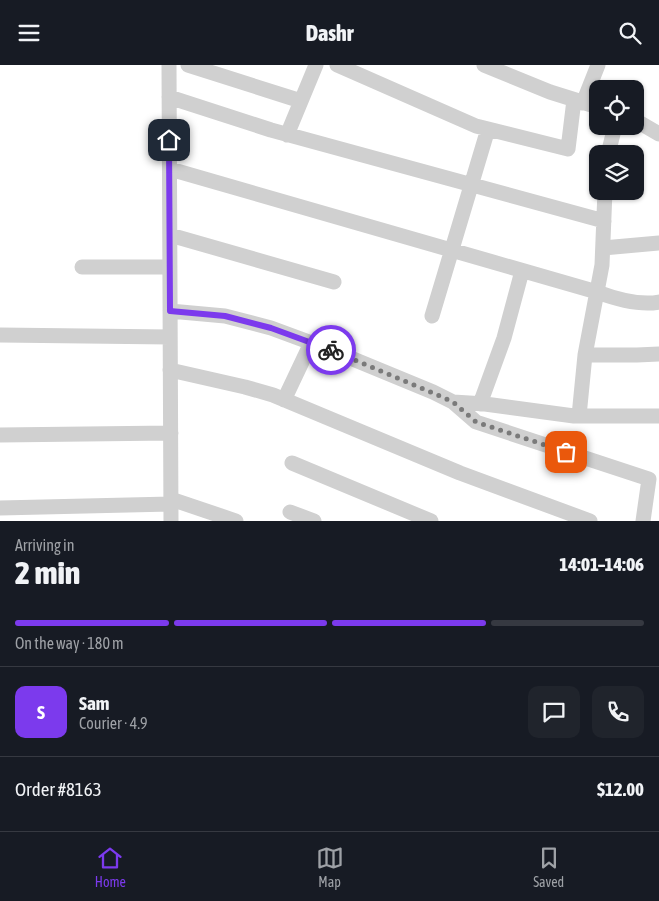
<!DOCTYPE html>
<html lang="en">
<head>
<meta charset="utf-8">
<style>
  body { margin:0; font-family:"Asap Condensed",sans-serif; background:#20242c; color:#f1f3f6; height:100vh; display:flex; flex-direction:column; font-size:19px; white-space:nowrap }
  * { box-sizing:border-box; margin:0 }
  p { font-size:16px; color:#9ea1a6 }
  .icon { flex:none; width:28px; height:28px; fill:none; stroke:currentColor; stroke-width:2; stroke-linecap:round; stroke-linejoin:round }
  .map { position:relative; height:456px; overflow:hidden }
  .drawer { display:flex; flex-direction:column; background:#171b24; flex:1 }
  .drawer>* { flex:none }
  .buttons { position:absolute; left:589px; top:15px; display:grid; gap:10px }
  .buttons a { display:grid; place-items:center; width:55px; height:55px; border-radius:10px; background:#171b24; box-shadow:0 1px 4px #0004; font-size:25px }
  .pin { position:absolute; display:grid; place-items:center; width:42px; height:42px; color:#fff; margin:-21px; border-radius:10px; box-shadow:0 2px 8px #0006 }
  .courier { position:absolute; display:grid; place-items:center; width:50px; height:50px; margin:-25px; border:4px solid #7c3aed; border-radius:50%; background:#fff; color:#222; box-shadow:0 1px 6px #0007 }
  .headline em { font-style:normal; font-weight:800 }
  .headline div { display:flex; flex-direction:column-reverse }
  .headline { display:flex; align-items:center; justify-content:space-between; height:85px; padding:0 15px }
  h1 { font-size:32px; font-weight:800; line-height:38px }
  .bar { display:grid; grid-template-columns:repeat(4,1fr); gap:8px 5px; align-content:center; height:60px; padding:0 15px }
  .bar i { height:6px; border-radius:4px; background:#363941 }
  .bar .active { background:#7c3aed }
  .bar p { grid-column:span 4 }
  .line { display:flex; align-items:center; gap:12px; padding:0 15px; border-top:1px solid #363941 }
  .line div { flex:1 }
  .round { display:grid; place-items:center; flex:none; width:52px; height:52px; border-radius:10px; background:#20242c }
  header { display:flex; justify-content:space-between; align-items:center; height:65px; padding:0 15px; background:#171b24; font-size:22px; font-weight:800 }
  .tabs { display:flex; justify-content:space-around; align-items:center; height:70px; border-top:1px solid #363941; background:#171b24; font-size:14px; color:#9ea1a6 }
  .tabs a { display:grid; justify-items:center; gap:2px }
  .tabs .active { color:#7c3aed }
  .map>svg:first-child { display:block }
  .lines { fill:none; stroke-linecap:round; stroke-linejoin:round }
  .minor { stroke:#d0d0d0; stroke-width:15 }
  .done { stroke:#7a7a7a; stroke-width:5; stroke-dasharray:0 9 }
  .route { stroke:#7c3aed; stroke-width:6 }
</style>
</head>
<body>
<header><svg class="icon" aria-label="menu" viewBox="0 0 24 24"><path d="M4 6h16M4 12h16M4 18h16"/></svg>Dashr<svg class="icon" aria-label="search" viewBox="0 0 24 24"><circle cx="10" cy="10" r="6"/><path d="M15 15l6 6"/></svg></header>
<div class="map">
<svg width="659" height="456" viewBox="0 0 659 456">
  <rect width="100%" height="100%" fill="#fff"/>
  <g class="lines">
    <path class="minor" d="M169,0L171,456
      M188,0L301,36
      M337,0L476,61L568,84L574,35
      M484,0L550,27L598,42
      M169,32L271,65L604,156
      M583,38L598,0
      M635,55L659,69
      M287,70L316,0
      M608,89L615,61
      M170,104L597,227C616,234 639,241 659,237
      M170,170L334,217
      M603,183L659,178
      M82,202H170
      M170,246L225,251L271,263L336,287L433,327L453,337L476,357L649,414L643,456
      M432,251L488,64
      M0,270L170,272
      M585,290H637L659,289
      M170,305L245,322L273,330L460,408L590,456
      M284,335L311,278
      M453,337L485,339L574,351H659
      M480,339L504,273L522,206
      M579,351L585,290L602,200L605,126
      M0,370L171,368
      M292,398L431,456
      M171,434L236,456
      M0,443L171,439
      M290,447L314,456"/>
  </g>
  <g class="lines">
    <path class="done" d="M331,285L433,328L453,337L476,357L566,387"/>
    <path class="route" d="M169,75L170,246L225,251L271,263L331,285"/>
  </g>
</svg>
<div class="buttons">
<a><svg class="icon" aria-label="locate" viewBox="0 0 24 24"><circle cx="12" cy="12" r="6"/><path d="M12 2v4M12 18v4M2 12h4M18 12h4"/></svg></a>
<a><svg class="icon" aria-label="layers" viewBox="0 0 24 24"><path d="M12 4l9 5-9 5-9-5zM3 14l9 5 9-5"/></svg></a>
</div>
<div class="pin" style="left:566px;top:387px;background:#ea580c"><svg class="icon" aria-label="bag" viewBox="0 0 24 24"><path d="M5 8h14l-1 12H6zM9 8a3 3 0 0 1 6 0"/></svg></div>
<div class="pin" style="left:169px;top:75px;background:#1f2937"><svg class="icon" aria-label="home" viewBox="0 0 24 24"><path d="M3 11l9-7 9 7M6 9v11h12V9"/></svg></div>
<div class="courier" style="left:331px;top:285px"><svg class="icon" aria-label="bike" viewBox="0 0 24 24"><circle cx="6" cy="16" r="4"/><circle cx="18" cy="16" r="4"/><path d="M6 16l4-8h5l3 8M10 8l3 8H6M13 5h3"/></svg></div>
</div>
<section class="drawer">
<div class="headline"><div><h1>2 min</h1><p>Arriving in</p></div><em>14:01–14:06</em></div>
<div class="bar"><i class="active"></i><i class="active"></i><i class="active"></i><i></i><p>On the way · 180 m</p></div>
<div class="line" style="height:90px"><b class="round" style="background:#7c3aed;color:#fff">S</b><div><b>Sam</b><p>Courier · 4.9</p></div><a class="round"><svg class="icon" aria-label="chat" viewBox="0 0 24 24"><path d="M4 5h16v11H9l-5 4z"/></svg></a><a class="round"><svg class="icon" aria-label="phone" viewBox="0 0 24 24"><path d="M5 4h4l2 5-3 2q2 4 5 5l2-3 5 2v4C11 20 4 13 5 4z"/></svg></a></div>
<div class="line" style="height:65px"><div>Order #8163</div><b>$12.00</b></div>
</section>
<nav class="tabs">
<a class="active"><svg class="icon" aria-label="home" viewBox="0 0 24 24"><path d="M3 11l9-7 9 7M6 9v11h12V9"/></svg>Home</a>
<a><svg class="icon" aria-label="map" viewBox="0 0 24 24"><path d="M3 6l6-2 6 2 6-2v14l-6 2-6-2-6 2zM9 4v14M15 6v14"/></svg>Map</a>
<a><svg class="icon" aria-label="saved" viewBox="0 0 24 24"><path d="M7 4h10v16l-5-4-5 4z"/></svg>Saved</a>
</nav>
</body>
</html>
